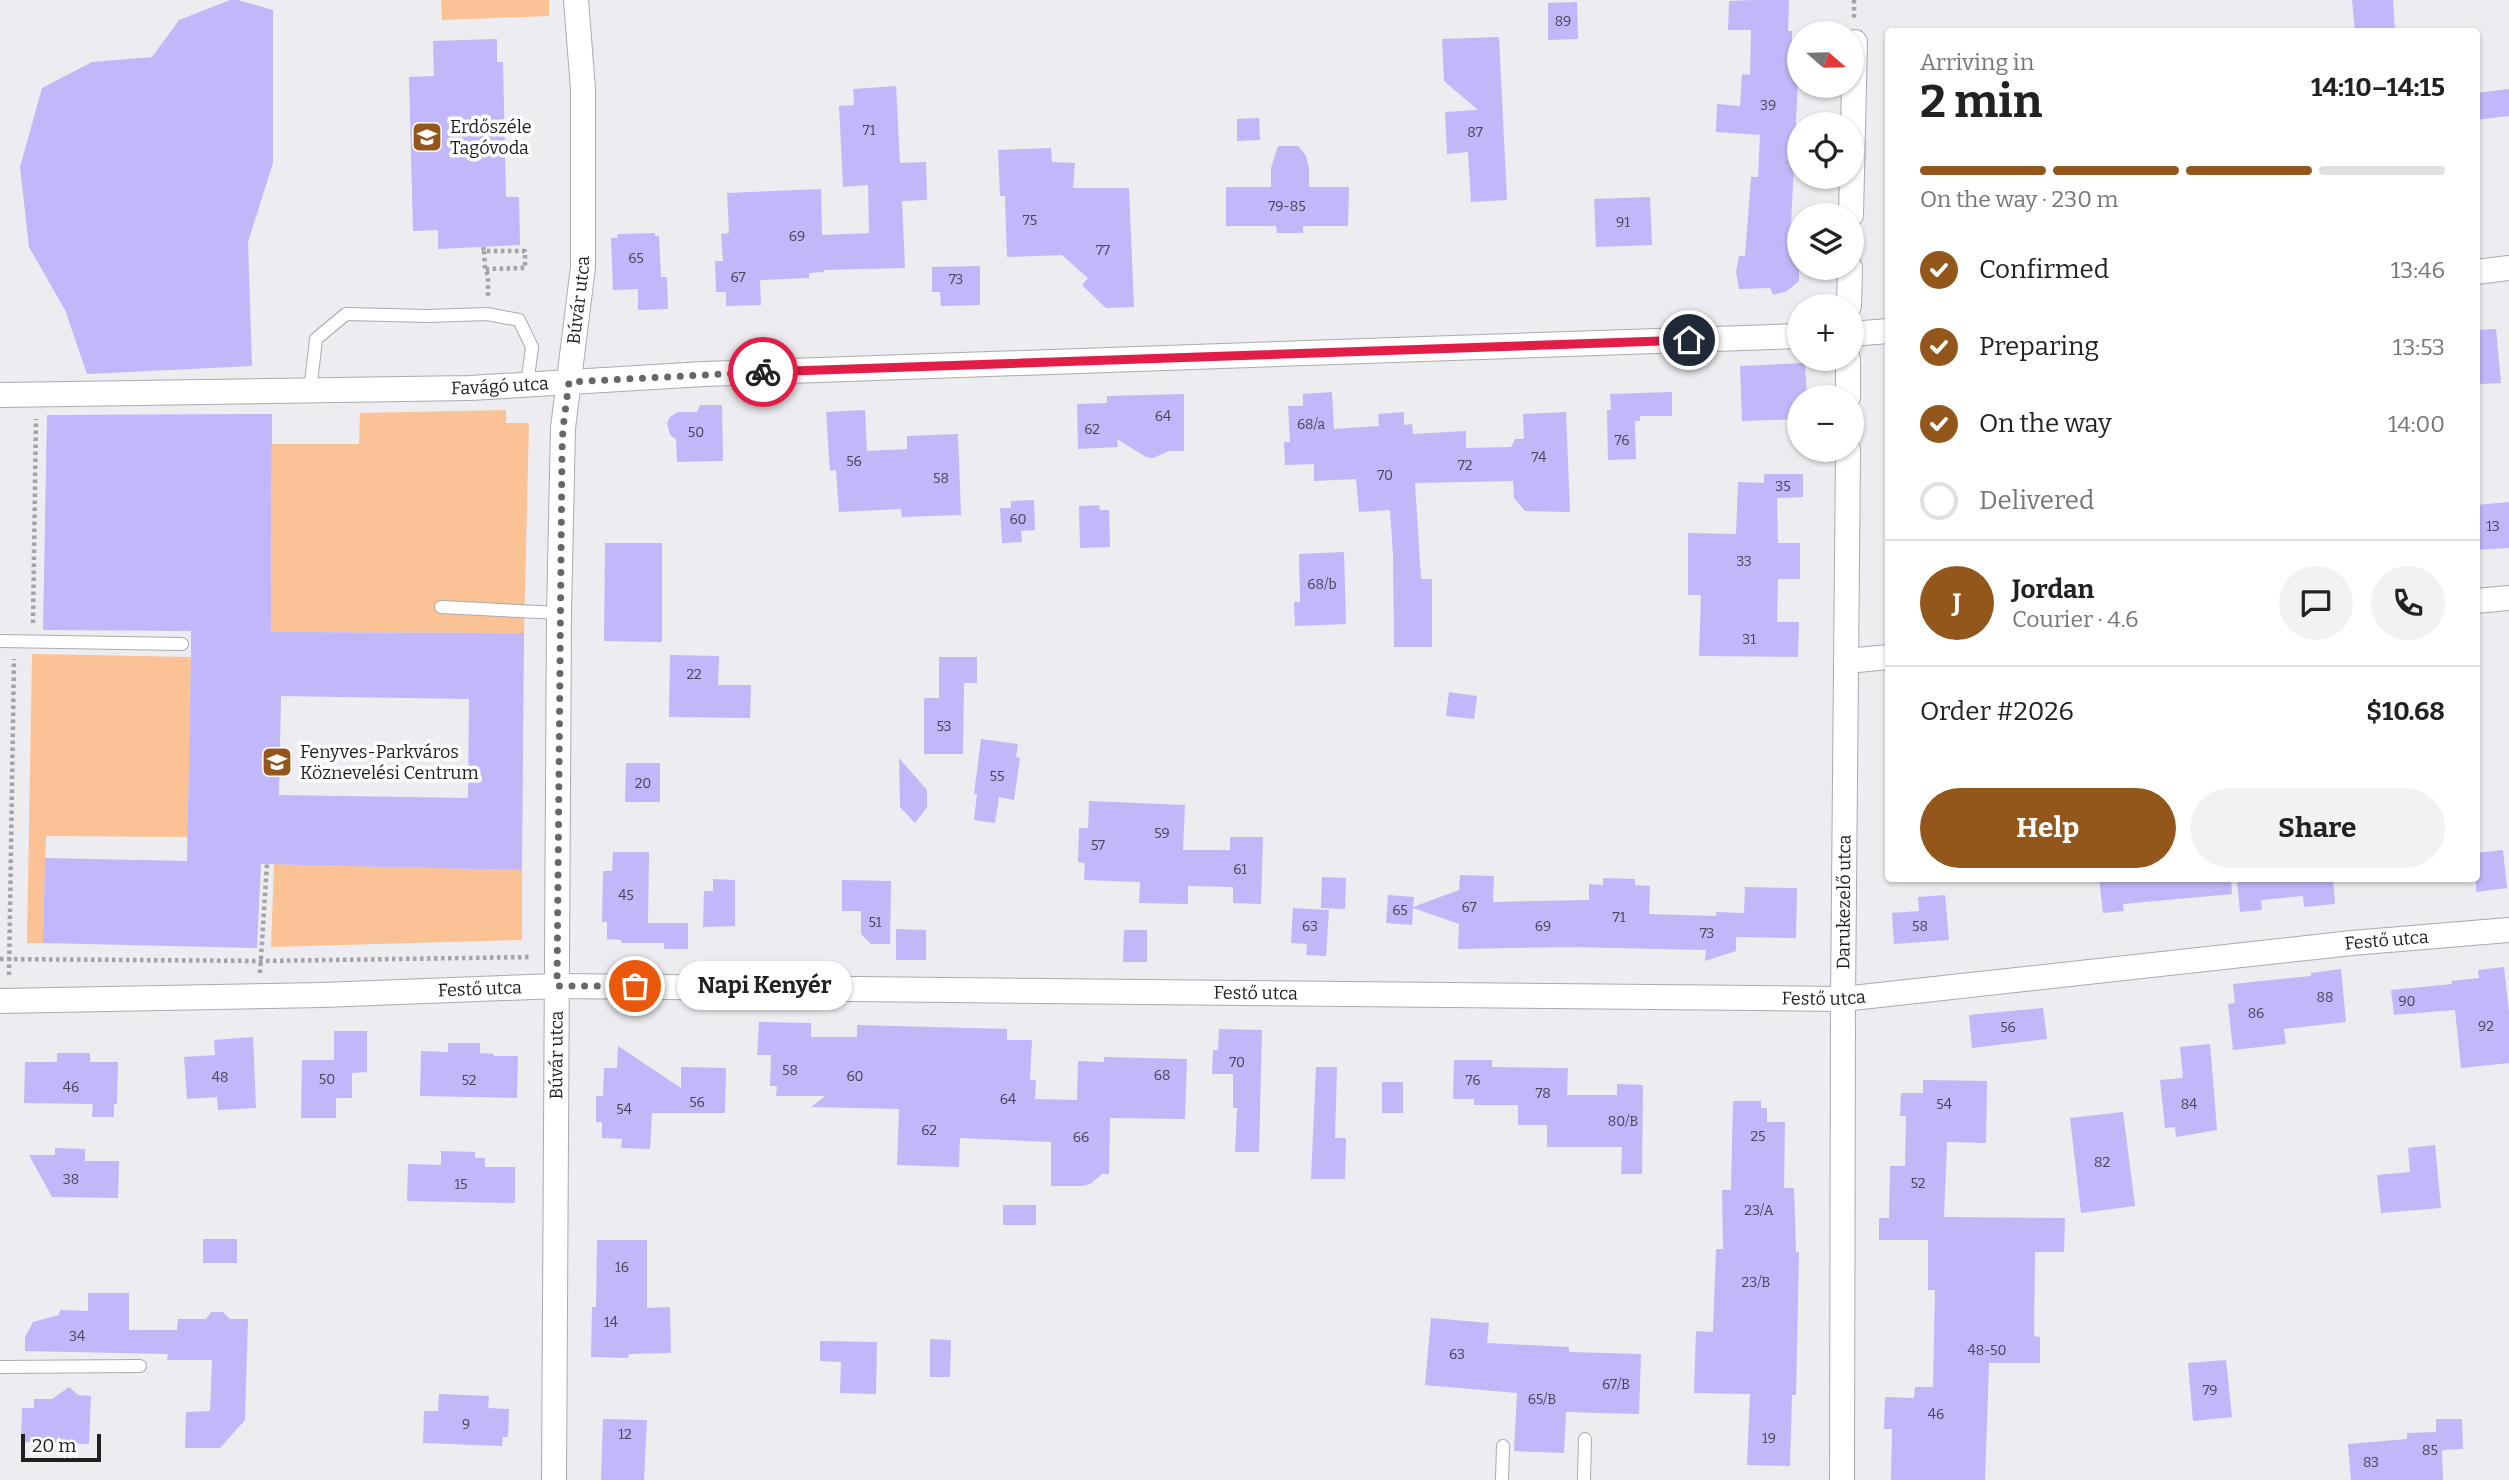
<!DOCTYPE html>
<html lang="en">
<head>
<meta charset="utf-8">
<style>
  body { margin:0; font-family:Bitter,serif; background:#f2f2f2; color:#222; height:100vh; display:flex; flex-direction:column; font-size:26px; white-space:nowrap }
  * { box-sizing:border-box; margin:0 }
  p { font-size:23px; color:#767676 }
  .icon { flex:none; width:38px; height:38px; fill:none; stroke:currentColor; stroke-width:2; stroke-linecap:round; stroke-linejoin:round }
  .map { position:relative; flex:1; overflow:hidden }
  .panel { position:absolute; left:1885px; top:28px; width:595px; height:854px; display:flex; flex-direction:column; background:#fff; border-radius:7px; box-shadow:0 2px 5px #0004 }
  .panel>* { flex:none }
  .needle { width:46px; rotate:110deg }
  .buttons { position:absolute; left:1787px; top:21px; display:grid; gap:14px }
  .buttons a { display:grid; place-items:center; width:77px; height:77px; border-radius:50%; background:#fff; box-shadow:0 2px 5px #0004; font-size:35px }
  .scale { position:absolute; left:21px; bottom:18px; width:80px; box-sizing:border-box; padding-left:7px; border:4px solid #1f1f20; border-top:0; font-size:19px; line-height:24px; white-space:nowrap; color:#1f1f20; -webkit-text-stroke:5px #fff; paint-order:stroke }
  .pin { position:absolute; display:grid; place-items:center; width:60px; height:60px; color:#fff; margin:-30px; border:4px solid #fff; border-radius:50%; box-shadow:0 2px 7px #0007 }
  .courier { position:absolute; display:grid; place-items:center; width:70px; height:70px; margin:-35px; border:5px solid #e11d48; border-radius:50%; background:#fff; color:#222; box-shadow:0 2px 9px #0007 }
  .bubble { position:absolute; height:49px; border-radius:24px; background:#fff; box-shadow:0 2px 5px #0004; font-size:23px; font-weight:700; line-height:49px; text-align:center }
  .overview em { font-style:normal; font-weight:700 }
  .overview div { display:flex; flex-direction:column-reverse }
  .overview { display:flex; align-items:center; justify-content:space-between; height:119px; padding:0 35px }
  h1 { font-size:46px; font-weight:700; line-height:52px }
  .bar { display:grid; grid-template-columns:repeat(4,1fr); gap:10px 7px; align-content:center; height:84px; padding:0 35px }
  .bar i { height:9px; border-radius:5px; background:#e0e0e0 }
  .bar .on { background:#94571b }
  .bar p { grid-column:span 4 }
  .line { display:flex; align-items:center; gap:18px; padding:0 35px; border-top:2px solid #e0e0e0 }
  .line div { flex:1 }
  .round { display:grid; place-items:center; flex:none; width:74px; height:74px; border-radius:37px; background:#f2f2f2 }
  ol { padding:0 35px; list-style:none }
  li { display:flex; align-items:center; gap:21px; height:77px }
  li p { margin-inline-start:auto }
  li .icon { padding:7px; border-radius:50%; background:#94571b; color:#fff; stroke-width:4 }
  li:last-child { color:#767676 }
  li i { width:38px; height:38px; border:4px solid #e0e0e0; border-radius:50% }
  .primary-button { display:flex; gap:14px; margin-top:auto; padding:14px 35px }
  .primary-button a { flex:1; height:80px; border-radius:42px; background:#94571b; color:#fff; font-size:28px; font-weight:700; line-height:80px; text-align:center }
  .primary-button a+a { background:#f2f2f2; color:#222 }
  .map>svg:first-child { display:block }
  .green { fill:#fbc295 }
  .building { fill:#c1b7f9; fill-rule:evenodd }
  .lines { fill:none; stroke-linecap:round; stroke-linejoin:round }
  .service-casing { stroke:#abaaae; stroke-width:14 }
  .minor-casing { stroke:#abaaae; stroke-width:26 }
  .path { stroke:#a4a3a6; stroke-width:4.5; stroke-dasharray:3.5 3.5; stroke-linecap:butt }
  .service { stroke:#fff; stroke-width:12 }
  .minor { stroke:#fff; stroke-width:24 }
  .done { stroke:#676769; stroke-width:7; stroke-dasharray:0 12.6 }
  .route { stroke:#e11d48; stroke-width:9 }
  .labels { text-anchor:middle; stroke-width:7; stroke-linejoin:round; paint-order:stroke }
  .number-label { font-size:14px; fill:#484556 }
  .poi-label { font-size:18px; fill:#1f1f20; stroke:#fff; text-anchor:start }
  .street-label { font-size:18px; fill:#1f1f20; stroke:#fff }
</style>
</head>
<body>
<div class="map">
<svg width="2509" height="1480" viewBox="0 0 2509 1480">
  <rect width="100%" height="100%" fill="#edecf0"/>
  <path class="green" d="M441,0H549V16L442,20Z
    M506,410V423H529L524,633L271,632L272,444H359L360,413Z
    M32,654L191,657L188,837L46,836L43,943H27Z
    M274,864L522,870V940L271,947Z"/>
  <path class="building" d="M230,0H238L273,10V163L248,242L252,366L87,374L65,310L29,247L20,167L42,88L92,62L152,57L179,20Z
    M1753,0H1789L1788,31H1792V78H1798L1790,246L1799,247V281L1787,291L1773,295L1770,288L1739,289L1736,272L1739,256H1745L1751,177H1758L1760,135L1716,132L1717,104L1740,106L1742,74L1750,75L1751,30H1728L1729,1Z
    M2352,0H2393L2395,30L2355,32Z
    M1577,2L1578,39L1548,40V3Z
    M1499,37L1507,200L1471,202L1468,152L1447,154L1445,112L1478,110L1444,81L1442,39Z
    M497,39V62H503L506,197H519L520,245L438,249V230L413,231L409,77L434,76L433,41Z
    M896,86L900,163L926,162L927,200L902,201L905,268L824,270V272L809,273V278L760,280L761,305L726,306V292H716L715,261H723L721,234L729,233L727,193L821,189L822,235L869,233L868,185L843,187L839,106L854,105L853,89Z
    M2509,89V116L2476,120V93Z
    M1259,118L1260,140L1237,141V119Z
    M1278,146H1298L1306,156L1309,168V187H1349L1348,226H1303V233H1277L1276,226H1226V187H1271V168Z
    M1051,148L1052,162L1075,163L1073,188H1129L1134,307L1106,308L1082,285L1088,278L1062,255L1007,257L1005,196H1000L998,150Z
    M1650,197L1652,245L1596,247L1594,199Z
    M655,233V236H659L661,277H667L668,309L638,310V289L613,290L611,238H617L618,234Z
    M980,266V305L941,306L940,292H932V267Z
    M2496,329L2501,383L2480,384L2476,377V330Z
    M1805,363L1807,397H1799V419L1742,421L1740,366Z
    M1332,392L1334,429L1379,426L1378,414L1404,412V425L1412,424L1413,434L1466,431V448L1511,447L1515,439H1524L1523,414L1566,412L1570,512L1525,511L1514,498L1513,481L1415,483L1421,579H1432V647H1394L1393,555L1390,510L1359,512L1356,479L1314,481V464L1285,465L1284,442H1290L1288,406H1303V394Z
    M1672,392V416H1640V421H1635L1636,459L1608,460L1607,410H1611L1610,394Z
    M1184,394V451H1169L1153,458L1146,457L1117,439L1118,447L1078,449L1077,404L1107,403V396Z
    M700,405H722L723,461L677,462L676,439L670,435L667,423L670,417L678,412H697Z
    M865,410L867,451L907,449V436L958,434L961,515L902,517L901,509L839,512L836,470L830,471L826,412Z
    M272,414L271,632L524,633L522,870L261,864L257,948L43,943L45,858L187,861L191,657V631L43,630L47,415ZM281,696L469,699L468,798L279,795Z
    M1764,474H1803V497L1777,498L1778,543H1800V579H1778L1777,622H1799L1798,657L1699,656L1701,595H1688V533L1736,534L1738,482L1764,483Z
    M1034,500L1035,530L1021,531L1022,542L1002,543L1000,508H1011V501Z
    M2509,502V548L2476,550V505Z
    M1099,505L1100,510H1109L1110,547L1080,548L1079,506Z
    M605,543H662V642L604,641Z
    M1344,552L1346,624L1295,626L1294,602H1300L1299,554Z
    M670,655L719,656L718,685H751L750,718L669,717Z
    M939,657H977V683H964L963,754H924V698H939Z
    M1449,692L1477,696L1474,719L1446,716Z
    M981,739L1018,744L1016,757L1020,758L1014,800L999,797L995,823L974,820L977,794H974Z
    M899,758L927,790V807L915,823L900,807Z
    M626,763H660V802H625Z
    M1089,801L1185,805L1183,850H1230V837H1263L1261,904L1233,903V887L1188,886V904L1139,903L1140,882L1084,880L1085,863L1078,862L1079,828H1088Z
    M2503,850L2507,888L2476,892V853Z
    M613,852H649L648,923H688V949H664V943H621V940L607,939V922H602L603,871H612Z
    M1460,875L1494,876L1493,902L1589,900V884L1603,885V878L1635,879V885L1650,886L1649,914L1716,916V912L1744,913L1745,887L1797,888L1796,938L1736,937V951L1705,961L1706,950L1568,947L1458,949L1459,924L1413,908L1412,925L1386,923L1388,895L1414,897L1413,907L1459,890Z
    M1322,877L1346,878L1345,909L1321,908Z
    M2099,878H2231L2232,894L2123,904L2124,911L2103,913Z
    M2239,878H2333L2335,904L2304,907L2303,896L2261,900L2262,910L2240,912L2237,881H2239Z
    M713,879L735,880V926L703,927L704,891H713Z
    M842,880L891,881L890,944H871L861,934V911H842Z
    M1945,895L1949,940L1894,944L1892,913L1919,911L1918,897Z
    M1293,908L1329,910L1326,956L1306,955L1307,944L1291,943Z
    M896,929L926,930V960H896Z
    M1124,930H1147V962H1123Z
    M2504,967L2509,1012V1063L2461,1068L2455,1010L2394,1015L2391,990L2452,984L2451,981L2479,978L2478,970Z
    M2341,969L2346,1022L2284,1029L2286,1044L2233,1050L2228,1004L2235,1003L2233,984L2311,976V973Z
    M2043,1008L2047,1039L1972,1048L1969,1015Z
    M759,1022L811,1023V1037H857V1025L1007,1029V1040H1032L1030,1080H1036L1035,1099L1077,1100L1078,1061L1104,1062V1057L1187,1059L1185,1119L1110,1118L1109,1174H1102L1090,1184L1083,1186H1051V1142L960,1138L959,1167L897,1165L899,1109L811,1107L825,1096H776L777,1086H770L771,1055H757Z
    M1219,1029L1262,1030L1259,1152H1235L1237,1108H1233V1074H1212L1213,1050H1218Z
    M334,1031H367V1072L352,1073V1098H336V1118H301L302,1060H334Z
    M253,1037L256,1108L218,1110L217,1097L187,1099L184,1057L215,1055L214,1040Z
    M448,1043H480V1053L494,1054V1056H518L517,1098L420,1096L421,1051L448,1052Z
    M2210,1044L2217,1130L2176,1137L2175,1127L2165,1128L2160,1080L2183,1078L2180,1047Z
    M618,1046L681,1088V1067L726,1068L725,1113H652L650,1149L621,1148L622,1139L602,1138V1122H596V1096H603L604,1068H617Z
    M57,1053H90V1062H118L117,1104H114V1117H92L93,1104L24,1103L25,1062H57Z
    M1454,1060H1492V1067L1568,1068L1567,1095H1617V1084L1643,1085L1642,1174H1621L1622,1147H1547V1125H1518V1105H1474V1099H1453Z
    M1316,1067H1337L1335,1138H1346L1345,1179H1311Z
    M1923,1080L1987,1081L1986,1143L1947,1142L1944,1217L2065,1218L2064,1252H2035L2034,1336L2040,1337V1363H1989L1985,1480H1891L1892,1429H1884L1885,1397L1914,1398L1915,1387H1933L1935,1290H1928V1240H1879V1218H1889L1890,1166H1905L1906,1116H1900L1901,1093H1923Z
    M1382,1082H1403V1113H1382Z
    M1733,1101H1761V1108H1767V1122H1785L1784,1188H1794L1796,1252H1799L1796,1395H1792L1790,1466L1747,1465L1750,1394L1694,1393L1696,1331L1713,1332L1716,1249H1723L1722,1190H1731Z
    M2123,1112L2135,1206L2081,1213L2070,1118Z
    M2435,1145L2441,1208L2381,1213L2377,1175L2410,1172L2408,1148Z
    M55,1148L85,1149V1161H119L118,1198L52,1197L29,1155H55Z
    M441,1151L475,1152V1158H485V1167H515V1203L407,1201L408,1164L441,1165Z
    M1003,1205H1036V1225H1003Z
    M203,1239H237V1263H203Z
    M597,1240H647V1308L670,1307L671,1353L629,1354L628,1358L591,1357L592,1307H596Z
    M88,1293H129V1330H177L178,1319H206L211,1312H223L230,1319H248L245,1420L220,1448H185L186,1412L210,1411L212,1360H167L168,1354L25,1351V1337L33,1322L59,1315L60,1310L88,1311Z
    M1431,1318L1489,1323L1487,1343L1569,1347V1352L1641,1354L1639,1414L1566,1412L1564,1453L1514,1451L1517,1393L1425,1385Z
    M930,1339L951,1340L950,1377H930Z
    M820,1341L877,1342L876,1394L840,1393L841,1362L820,1361Z
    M2226,1360L2232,1417L2193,1421L2188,1363Z
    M69,1387L78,1395L91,1396L89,1444L21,1442L22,1408H34V1399H52Z
    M439,1394L489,1396L488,1408L509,1409L508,1437H503L502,1446L423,1443L424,1411H438Z
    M603,1419L647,1420L644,1480H601Z
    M2436,1419H2462L2463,1449L2442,1450L2443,1480H2351L2348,1444L2407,1439V1433L2436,1432Z"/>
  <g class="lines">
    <g class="service-casing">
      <path id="service" d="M310,392L316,339L346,314L428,316L487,314L519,320L532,347L527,385
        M441,607L559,613
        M0,641L182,644
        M0,1367L140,1366
        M1502,1480L1503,1446
        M1584,1480L1585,1439"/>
    </g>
    <g class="minor-casing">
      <g id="minor">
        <path d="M1851,215L1855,42"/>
        <path d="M2476,272L2509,268"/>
        <path d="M1849,306L1850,268"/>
        <path d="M1852,334L1888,331"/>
        <path id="s1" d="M0,395L470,388L704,374L1799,336"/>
        <path d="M1848,397V359"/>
        <path d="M2476,601L2509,598"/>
        <path d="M1847,661L1888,657"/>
        <path id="s2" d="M0,1001L322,995L557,986L1843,999L2352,943L2509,930"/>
        <path id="s3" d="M554,1480L559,613L563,428L583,267V89L576,0"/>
        <path id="s4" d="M1842,1480L1843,999L1848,450"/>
      </g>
    </g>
    <path class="path" d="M1854,0V20
      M483,247L484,251H525V268L485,269L488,275V296
      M484,251L485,269
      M33,623L36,419
      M0,959L261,961L532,957
      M260,973L267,864
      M9,975L14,659"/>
    <use href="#service" class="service"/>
    <use href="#minor" class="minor"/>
  </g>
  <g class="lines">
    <path class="done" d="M635,986H557L562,450L563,428L569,382L763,372"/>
    <path class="route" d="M763,372L1689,340"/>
  </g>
  <defs>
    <g id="school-square" transform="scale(1.575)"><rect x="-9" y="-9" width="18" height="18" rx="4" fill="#94571b" stroke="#fff"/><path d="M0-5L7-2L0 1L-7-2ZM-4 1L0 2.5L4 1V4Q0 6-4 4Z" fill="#fff"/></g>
  </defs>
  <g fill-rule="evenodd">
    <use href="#school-square" x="427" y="137"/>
    <use href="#school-square" x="277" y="762"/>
  </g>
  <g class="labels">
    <g class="number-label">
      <text x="1563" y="26">89</text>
      <text x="1768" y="110">39</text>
      <text x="869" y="135">71</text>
      <text x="1475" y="137">87</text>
      <text x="1287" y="211">79-85</text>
      <text x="1030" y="225">75</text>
      <text x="1623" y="227">91</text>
      <text x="797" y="241">69</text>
      <text x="1103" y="255">77</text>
      <text x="636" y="263">65</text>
      <text x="738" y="282">67</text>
      <text x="956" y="284">73</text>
      <text x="1163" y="421">64</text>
      <text x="1311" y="429">68/a</text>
      <text x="1092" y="434">62</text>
      <text x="696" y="437">50</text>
      <text x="1622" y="445">76</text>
      <text x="1539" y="462">74</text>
      <text x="854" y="466">56</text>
      <text x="1465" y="470">72</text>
      <text x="1385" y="480">70</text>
      <text x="941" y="483">58</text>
      <text x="1783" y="491">35</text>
      <text x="1018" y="524">60</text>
      <text x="2493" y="531">13</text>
      <text x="1744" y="566">33</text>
      <text x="1322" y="589">68/b</text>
      <text x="1749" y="644">31</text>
      <text x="694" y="679">22</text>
      <text x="944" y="731">53</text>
      <text x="997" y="781">55</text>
      <text x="643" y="788">20</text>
      <text x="1162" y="838">59</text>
      <text x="1098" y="850">57</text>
      <text x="1240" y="874">61</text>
      <text x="626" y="900">45</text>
      <text x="1469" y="912">67</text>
      <text x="1400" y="915">65</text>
      <text x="1619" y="922">71</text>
      <text x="875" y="927">51</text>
      <text x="1310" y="931">63</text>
      <text x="1543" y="931">69</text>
      <text x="1920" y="931">58</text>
      <text x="1707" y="938">73</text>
      <text x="2325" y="1002">88</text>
      <text x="2407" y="1006">90</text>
      <text x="2256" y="1018">86</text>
      <text x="2486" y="1031">92</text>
      <text x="2008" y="1032">56</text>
      <text x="1237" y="1067">70</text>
      <text x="790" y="1075">58</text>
      <text x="1162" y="1080">68</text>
      <text x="855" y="1081">60</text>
      <text x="220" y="1082">48</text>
      <text x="327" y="1084">50</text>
      <text x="469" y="1085">52</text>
      <text x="1473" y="1085">76</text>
      <text x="71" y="1092">46</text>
      <text x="1543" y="1098">78</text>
      <text x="1008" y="1104">64</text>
      <text x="697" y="1107">56</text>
      <text x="1944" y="1109">54</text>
      <text x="2189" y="1109">84</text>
      <text x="624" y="1114">54</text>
      <text x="1623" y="1126">80/B</text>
      <text x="929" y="1135">62</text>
      <text x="1758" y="1141">25</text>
      <text x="1081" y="1142">66</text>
      <text x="2102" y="1167">82</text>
      <text x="71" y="1184">38</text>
      <text x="1918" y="1188">52</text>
      <text x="461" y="1189">15</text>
      <text x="1759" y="1215">23/A</text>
      <text x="622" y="1272">16</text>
      <text x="1756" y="1287">23/B</text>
      <text x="611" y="1327">14</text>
      <text x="77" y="1341">34</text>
      <text x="1987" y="1355">48-50</text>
      <text x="1457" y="1359">63</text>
      <text x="1616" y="1389">67/B</text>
      <text x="2210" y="1395">79</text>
      <text x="1542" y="1404">65/B</text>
      <text x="1936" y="1419">46</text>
      <text x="466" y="1429">9</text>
      <text x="625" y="1439">12</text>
      <text x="1769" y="1443">19</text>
      <text x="2430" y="1455">85</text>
      <text x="2371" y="1467">83</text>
    </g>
    <g class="poi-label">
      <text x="450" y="133">Erdőszéle<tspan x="450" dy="21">Tagóvoda</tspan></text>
      <text x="300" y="758">Fenyves-Parkváros<tspan x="300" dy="21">Köznevelési Centrum</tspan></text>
    </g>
    <g class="street-label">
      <text dy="6" stroke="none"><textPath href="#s3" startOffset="1181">Búvár utca</textPath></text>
      <text dy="6" stroke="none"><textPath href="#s1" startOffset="500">Favágó utca</textPath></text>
      <text dy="6" stroke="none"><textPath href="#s4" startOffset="578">Darukezelő utca</textPath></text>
      <text dy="6" stroke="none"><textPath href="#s2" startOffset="2390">Festő utca</textPath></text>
      <text dy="6" stroke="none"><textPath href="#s2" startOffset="480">Festő utca</textPath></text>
      <text dy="6" stroke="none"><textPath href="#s2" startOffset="1256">Festő utca</textPath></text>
      <text dy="6" stroke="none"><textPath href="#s2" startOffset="1824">Festő utca</textPath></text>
      <text dy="6" stroke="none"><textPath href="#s3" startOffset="425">Búvár utca</textPath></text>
    </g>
  </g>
</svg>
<div class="buttons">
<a><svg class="needle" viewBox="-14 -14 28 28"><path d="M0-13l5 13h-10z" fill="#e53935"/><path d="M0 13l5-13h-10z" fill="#767676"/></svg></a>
<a><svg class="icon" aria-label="locate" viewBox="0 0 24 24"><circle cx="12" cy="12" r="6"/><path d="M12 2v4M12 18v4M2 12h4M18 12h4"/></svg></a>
<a><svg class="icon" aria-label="layers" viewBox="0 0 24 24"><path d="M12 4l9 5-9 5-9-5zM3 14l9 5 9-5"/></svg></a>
<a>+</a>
<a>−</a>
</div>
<div class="scale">20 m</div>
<div class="pin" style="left:635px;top:986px;background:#ea580c"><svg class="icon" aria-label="bag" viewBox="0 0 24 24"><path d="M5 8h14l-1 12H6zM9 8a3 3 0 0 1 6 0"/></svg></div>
<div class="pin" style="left:1689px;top:340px;background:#1f2937"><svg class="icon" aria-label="home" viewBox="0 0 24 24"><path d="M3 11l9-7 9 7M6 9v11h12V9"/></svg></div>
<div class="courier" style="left:763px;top:372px"><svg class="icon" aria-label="bike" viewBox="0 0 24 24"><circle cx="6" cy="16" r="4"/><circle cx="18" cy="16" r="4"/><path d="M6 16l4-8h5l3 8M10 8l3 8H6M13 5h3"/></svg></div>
<div class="bubble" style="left:677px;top:961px;width:175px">Napi Kenyér</div>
<section class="panel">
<div class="overview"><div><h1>2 min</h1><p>Arriving in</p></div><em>14:10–14:15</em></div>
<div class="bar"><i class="on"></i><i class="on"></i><i class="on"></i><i></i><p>On the way · 230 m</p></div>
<ol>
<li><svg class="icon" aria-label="check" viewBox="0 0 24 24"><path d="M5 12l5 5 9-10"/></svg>Confirmed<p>13:46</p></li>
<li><svg class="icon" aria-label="check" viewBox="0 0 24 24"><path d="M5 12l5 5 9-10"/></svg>Preparing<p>13:53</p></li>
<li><svg class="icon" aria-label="check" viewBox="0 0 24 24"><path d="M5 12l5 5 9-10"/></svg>On the way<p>14:00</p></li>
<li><i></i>Delivered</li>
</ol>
<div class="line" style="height:126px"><b class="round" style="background:#94571b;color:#fff">J</b><div><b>Jordan</b><p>Courier · 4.6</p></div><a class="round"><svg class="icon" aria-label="chat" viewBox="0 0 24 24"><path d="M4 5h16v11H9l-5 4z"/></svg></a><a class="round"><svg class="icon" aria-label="phone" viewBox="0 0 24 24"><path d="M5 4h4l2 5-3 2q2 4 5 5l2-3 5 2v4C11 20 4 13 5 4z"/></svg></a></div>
<div class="line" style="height:91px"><div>Order #2026</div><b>$10.68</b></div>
<div class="primary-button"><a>Help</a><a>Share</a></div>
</section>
</div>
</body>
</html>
